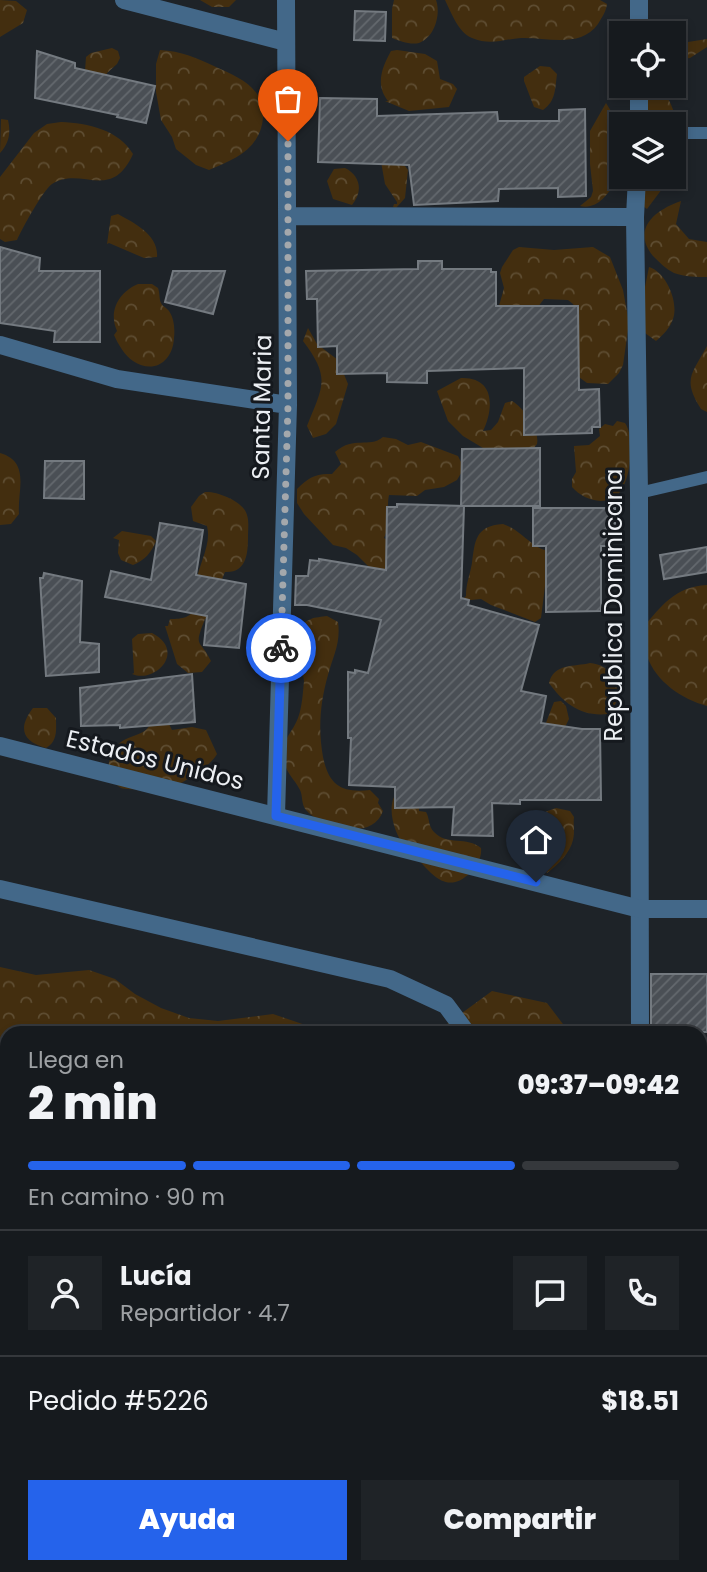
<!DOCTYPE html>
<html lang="es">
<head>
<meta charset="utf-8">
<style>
  body { margin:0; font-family:Poppins,sans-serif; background:#1f2327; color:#f1f3f6; height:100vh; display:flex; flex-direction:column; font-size:26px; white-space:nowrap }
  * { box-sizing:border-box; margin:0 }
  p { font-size:23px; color:#9ea1a4 }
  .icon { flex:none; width:38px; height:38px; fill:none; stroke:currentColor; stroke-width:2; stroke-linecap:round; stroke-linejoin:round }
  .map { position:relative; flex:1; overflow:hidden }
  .panel { position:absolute; left:0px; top:1026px; width:707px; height:548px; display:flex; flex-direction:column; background:#161a1e; border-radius:21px 21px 0 0; box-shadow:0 4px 10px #0003,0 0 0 2px #35383c }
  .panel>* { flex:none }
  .buttons { position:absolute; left:609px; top:21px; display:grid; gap:14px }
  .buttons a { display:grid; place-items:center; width:77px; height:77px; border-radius:0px; background:#161a1e; box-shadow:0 4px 10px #0003,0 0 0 2px #35383c; font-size:35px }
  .pin { position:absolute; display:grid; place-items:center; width:60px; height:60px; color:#fff; margin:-72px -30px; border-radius:50% 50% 50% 0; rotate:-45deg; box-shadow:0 0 7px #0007 }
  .pin .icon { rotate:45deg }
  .courier { position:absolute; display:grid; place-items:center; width:70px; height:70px; margin:-35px; border:5px solid #2563eb; border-radius:50%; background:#fff; color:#222; box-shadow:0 2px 9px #0007 }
  .head em { font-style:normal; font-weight:800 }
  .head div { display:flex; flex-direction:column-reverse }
  .head { display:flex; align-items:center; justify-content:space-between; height:119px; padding:0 28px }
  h1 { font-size:46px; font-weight:800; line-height:52px }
  .bar { display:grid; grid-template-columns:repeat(4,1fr); gap:10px 7px; align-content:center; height:84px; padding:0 28px }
  .bar i { height:9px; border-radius:5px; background:#35383c }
  .bar .current { background:#2563eb }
  .bar p { grid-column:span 4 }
  .line { display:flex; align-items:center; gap:18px; padding:0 28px; border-top:2px solid #35383c }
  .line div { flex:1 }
  .round { display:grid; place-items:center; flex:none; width:74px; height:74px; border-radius:0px; background:#1f2327 }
  .cta { display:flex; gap:14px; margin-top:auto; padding:14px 28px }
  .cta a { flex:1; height:80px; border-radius:0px; background:#2563eb; color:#fff; font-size:28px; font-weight:800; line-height:80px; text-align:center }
  .cta a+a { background:#1f2327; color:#f1f3f6 }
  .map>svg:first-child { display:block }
  .forest { fill:url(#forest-crowns) }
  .building { fill:url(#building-hatch); stroke:#747a80; stroke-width:2 }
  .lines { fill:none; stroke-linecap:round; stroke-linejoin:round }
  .service { stroke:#436889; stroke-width:12 }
  .minor { stroke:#436889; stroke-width:18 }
  .tertiary { stroke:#436889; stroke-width:18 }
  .done { stroke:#a4a8ac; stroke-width:7; stroke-dasharray:0 12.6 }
  .route { stroke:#2563eb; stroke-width:9 }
  .labels { text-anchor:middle; stroke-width:6; stroke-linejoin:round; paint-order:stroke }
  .street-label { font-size:24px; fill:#eceff3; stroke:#15191e }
</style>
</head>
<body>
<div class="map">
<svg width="707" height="1572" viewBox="0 0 707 1572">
  <defs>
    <pattern id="forest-crowns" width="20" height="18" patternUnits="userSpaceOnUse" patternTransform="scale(1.75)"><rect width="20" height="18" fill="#432e0f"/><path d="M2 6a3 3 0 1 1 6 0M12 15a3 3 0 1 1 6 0" fill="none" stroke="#5e4d32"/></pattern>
    <pattern id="building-hatch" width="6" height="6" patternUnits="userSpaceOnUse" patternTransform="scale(1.75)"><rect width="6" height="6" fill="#4a4f55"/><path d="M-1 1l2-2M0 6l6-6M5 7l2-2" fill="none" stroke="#64696e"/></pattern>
  </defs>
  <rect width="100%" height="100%" fill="#1e2328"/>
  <path class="forest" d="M0,0L16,1L27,10L23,23L0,37Z
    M200,0H236L229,7H212Z
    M394,0H436C441,14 435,37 419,43C410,45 400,41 392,38V9Z
    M445,0H600L607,4C606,12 602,17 598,24C580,49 546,37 521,38C504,39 491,46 472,38C458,32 452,14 445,0Z
    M683,22L688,42L707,39V47L690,58L674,60V33H668Z
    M112,48L118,51L120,58L117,64L107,73L101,91L85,71L86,57L91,53Z
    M160,50C181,51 197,58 216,67C239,77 266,89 263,118C260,149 235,159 209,170L196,165L176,149L172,137L161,120L156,92V64Z
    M397,50L425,54L437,61L440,79L453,84L457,89L449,107L409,111L385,101H388C375,85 382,67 391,51Z
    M540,66L550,67L557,74C555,89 556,101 543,110L534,107L524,81V77Z
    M644,86H659C673,100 680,127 679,148C679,155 676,163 674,170V124H637Z
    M606,103L617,121L621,136L614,156L616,182C607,195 597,210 580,206L591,197L593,191L590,164V131Z
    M1,119L8,120C11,133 9,143 0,153Z
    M61,122C88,123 119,130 133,154C111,203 81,165 52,184C43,190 22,229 17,240L5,242L0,239V177L34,133L47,124Z
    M380,156L402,162L408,170L405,198L396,208L393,207L394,204H397V202L385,184Z
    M345,168C361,176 363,192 352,205L333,199L327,181L334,169Z
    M632,177H671L647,209L640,204Z
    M681,201L676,224L689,239L707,242V277C696,277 685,277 674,273C666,269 660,263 653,256C631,229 655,210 681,201Z
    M118,214C134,223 159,235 157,257L144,258L109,243L107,244L111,216Z
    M519,247L554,250L593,247L610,257L623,290L629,323L623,365L619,373L608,384L587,383L576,375L572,336L579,324V317L573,304L568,300L544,299L537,308L499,306L504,288L500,273L502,267L513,250Z
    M649,267C666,272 679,302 673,319C670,328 663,335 656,341L645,333L641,307Z
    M138,284H152L158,288C160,293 159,299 161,303C163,307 166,307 169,311C174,318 175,329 174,338C173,361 154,375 133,361C125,356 118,344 114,335L117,331C108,311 119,292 138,284Z
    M308,328L317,344L338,360L348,384L336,424L326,434L313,438L307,426C323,386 331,378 303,341Z
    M707,346V412L701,409C682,379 692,374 707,346Z
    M461,378C495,377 494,408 483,431L491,430L498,422L505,403L512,401C524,408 540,430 537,444L533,449L497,452L483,448L463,436L448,421L437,391Z
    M617,421L625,423C635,437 631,478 620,492C607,508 583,500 572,487V479L576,472L574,446L589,445L600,436L599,429L605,424L613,426Z
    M383,437L396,439L408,445L421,442L458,456L464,468L457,480L444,487L425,490L417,496L389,495C386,510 391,523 384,538L417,556L377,575L357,555L346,548L333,545L304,514L297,503V489C308,478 315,473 332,474L341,464L335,452C355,435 368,449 383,437Z
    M0,453C31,462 17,491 19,514L11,524L0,525Z
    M205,492C215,491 237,499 244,509C250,517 248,527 248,536C248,553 247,573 225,572L220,584H196C198,565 212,545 207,526L193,521L191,507L199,496Z
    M503,524C517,529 524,538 536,546C553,557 578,549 598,547L602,552L601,558L546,578L541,618L535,622L491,605L481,599L461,601L466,596C466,583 470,575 472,563C475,541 475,526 503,524Z
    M122,531L151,536L156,541C152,552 144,561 133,565L121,560L118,553L119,540L113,538Z
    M707,585V706C682,699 656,682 647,656C644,648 643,637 642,628C663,605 674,587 707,585Z
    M197,605L211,618L205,619C193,649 200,638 211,661L202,672L188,673L177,664L165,626H168L170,619C183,619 191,618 197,605Z
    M327,616L338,622C341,643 333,656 328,675C320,703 318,729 323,757C329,786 342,793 370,790L379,799L378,803L383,811C373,841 323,829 306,810C301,804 303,796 300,790C295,780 287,774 284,762C279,741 292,734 298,718C302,708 303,692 304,681C304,676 301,671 300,666C296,652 293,625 311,619C315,617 322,617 327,616Z
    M152,633C187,651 155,684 132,674L134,673L132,639L138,634Z
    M590,663C600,664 604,667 611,673C625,687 620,700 608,714C582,717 564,704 549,683C554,663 574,667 590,663Z
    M561,701L566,706L569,719L563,731L537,746L554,702Z
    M33,708H47L56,718C56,730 58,741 46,748C20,741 19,726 33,708Z
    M150,724H169L172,730L192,727L206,730L217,754C211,766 180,786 166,789C161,790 125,790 121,788C114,784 111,777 108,770C111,729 143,742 150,724Z
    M398,791L420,794L419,811L426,812C430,819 428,826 434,832C447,846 467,836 481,848C482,858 477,865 471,872C448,895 433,876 417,858C413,854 408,851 405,847C394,833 385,805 398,791Z
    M556,808L570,811L574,817C573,825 575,832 573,840C570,853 558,865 547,873L528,850L522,824L526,819Z
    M0,967L36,975L89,970L115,979L135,994L161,1008L189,1018L218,1021L273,1014L326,1032H7V1566H462V1572H0Z
    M492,991L547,1003L569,1032H426L447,1024Z
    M707,1383V1572H651L649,1566H700V1480L703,1477C706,1447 700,1419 700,1389Z"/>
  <path class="building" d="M355,11L386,12L385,41L354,40Z
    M37,51L75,63V68L155,86L146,123L117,117L118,115L35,98Z
    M320,98L377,99V116L497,112L498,121H559V110L585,109L586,196L558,197V188L499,189L498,201L414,205L409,165L318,162Z
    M0,247L40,258L39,271H100V342H54L55,331L0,323Z
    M418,261H442V269H491V272H496V306H578L579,390L599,389L600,427H592V433L524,435V368L427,371V383L387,382V373L337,374V346L318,347L317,299H307L306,271L418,269Z
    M173,271H225L213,314L165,302Z
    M540,448V506H461L462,449Z
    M45,461H84V499L44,498Z
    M397,504L464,506L461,598L469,600L468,605L539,625L521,691L546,696L541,723L582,729H600L601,800H520V804L492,803L493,836L452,835L454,807L395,808V787L349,785L351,738H348V672L355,673V670L368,673L381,620L307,605H295L296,576H308L310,560L319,561V559L386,570L387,507H397Z
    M533,508H615V540H609V546H601V611L546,612V546H533Z
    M160,523L203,530L196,575L246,584L239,648L204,645L207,616L105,597L111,571L151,580Z
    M707,547V572L664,579L660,555Z
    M44,573L82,581L80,642L99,644V672L46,676L40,578H43Z
    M192,674L195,722L120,728V725L81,726L80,688Z
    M651,974H707V1032H651Z"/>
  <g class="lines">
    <path class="service" d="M674,133H707
      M639,493L707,477
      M0,1314L7,1304"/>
    <path class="minor" d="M124,0L286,42
      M639,0V33
      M639,86V124
      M637,177L635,217L639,493L640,1032
      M289,216L635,217
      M0,345L117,379L288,405
      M276,815L288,405L286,0
      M0,889L390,979L446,1005L466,1032
      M700,1336H707
      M505,1566V1572
      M644,1566V1572"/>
    <path class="tertiary" d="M0,746L640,909H707"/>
  </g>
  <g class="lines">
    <path class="done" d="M281,648L288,405V141"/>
    <path class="route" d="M281,648L276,816L536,882"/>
  </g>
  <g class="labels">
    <g class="street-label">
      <text transform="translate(262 407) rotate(-89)" y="8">Santa Maria</text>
      <text transform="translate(614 605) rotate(-90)" y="8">Republica Dominicana</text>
      <text transform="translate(155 760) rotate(14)" y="8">Estados Unidos</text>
    </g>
  </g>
</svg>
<div class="buttons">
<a><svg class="icon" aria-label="locate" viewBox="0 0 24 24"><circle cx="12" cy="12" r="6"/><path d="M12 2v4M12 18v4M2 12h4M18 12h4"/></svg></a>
<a><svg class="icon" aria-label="layers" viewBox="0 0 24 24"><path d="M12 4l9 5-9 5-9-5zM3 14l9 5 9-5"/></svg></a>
</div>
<div class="pin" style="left:288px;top:141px;background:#ea580c"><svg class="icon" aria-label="bag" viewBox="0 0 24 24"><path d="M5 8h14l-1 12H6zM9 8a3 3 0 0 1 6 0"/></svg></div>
<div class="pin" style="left:536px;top:882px;background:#1f2937"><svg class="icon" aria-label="home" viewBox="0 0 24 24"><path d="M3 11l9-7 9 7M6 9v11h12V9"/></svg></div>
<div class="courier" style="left:281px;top:648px"><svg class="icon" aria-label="bike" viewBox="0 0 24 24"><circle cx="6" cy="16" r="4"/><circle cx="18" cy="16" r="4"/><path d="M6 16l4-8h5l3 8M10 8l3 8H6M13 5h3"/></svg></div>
<section class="panel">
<div class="head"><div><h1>2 min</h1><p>Llega en</p></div><em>09:37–09:42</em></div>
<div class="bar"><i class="current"></i><i class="current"></i><i class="current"></i><i></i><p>En camino · 90 m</p></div>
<div class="line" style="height:126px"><a class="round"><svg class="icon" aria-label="person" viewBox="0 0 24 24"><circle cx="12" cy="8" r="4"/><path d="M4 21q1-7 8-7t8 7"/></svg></a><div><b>Lucía</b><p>Repartidor · 4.7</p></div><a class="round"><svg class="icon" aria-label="chat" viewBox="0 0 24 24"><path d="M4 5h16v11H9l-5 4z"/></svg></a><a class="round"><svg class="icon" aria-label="phone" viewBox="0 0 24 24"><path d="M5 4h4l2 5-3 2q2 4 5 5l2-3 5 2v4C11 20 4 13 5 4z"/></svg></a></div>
<div class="line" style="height:91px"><div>Pedido #5226</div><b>$18.51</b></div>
<div class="cta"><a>Ayuda</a><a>Compartir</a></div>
</section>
</div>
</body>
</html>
